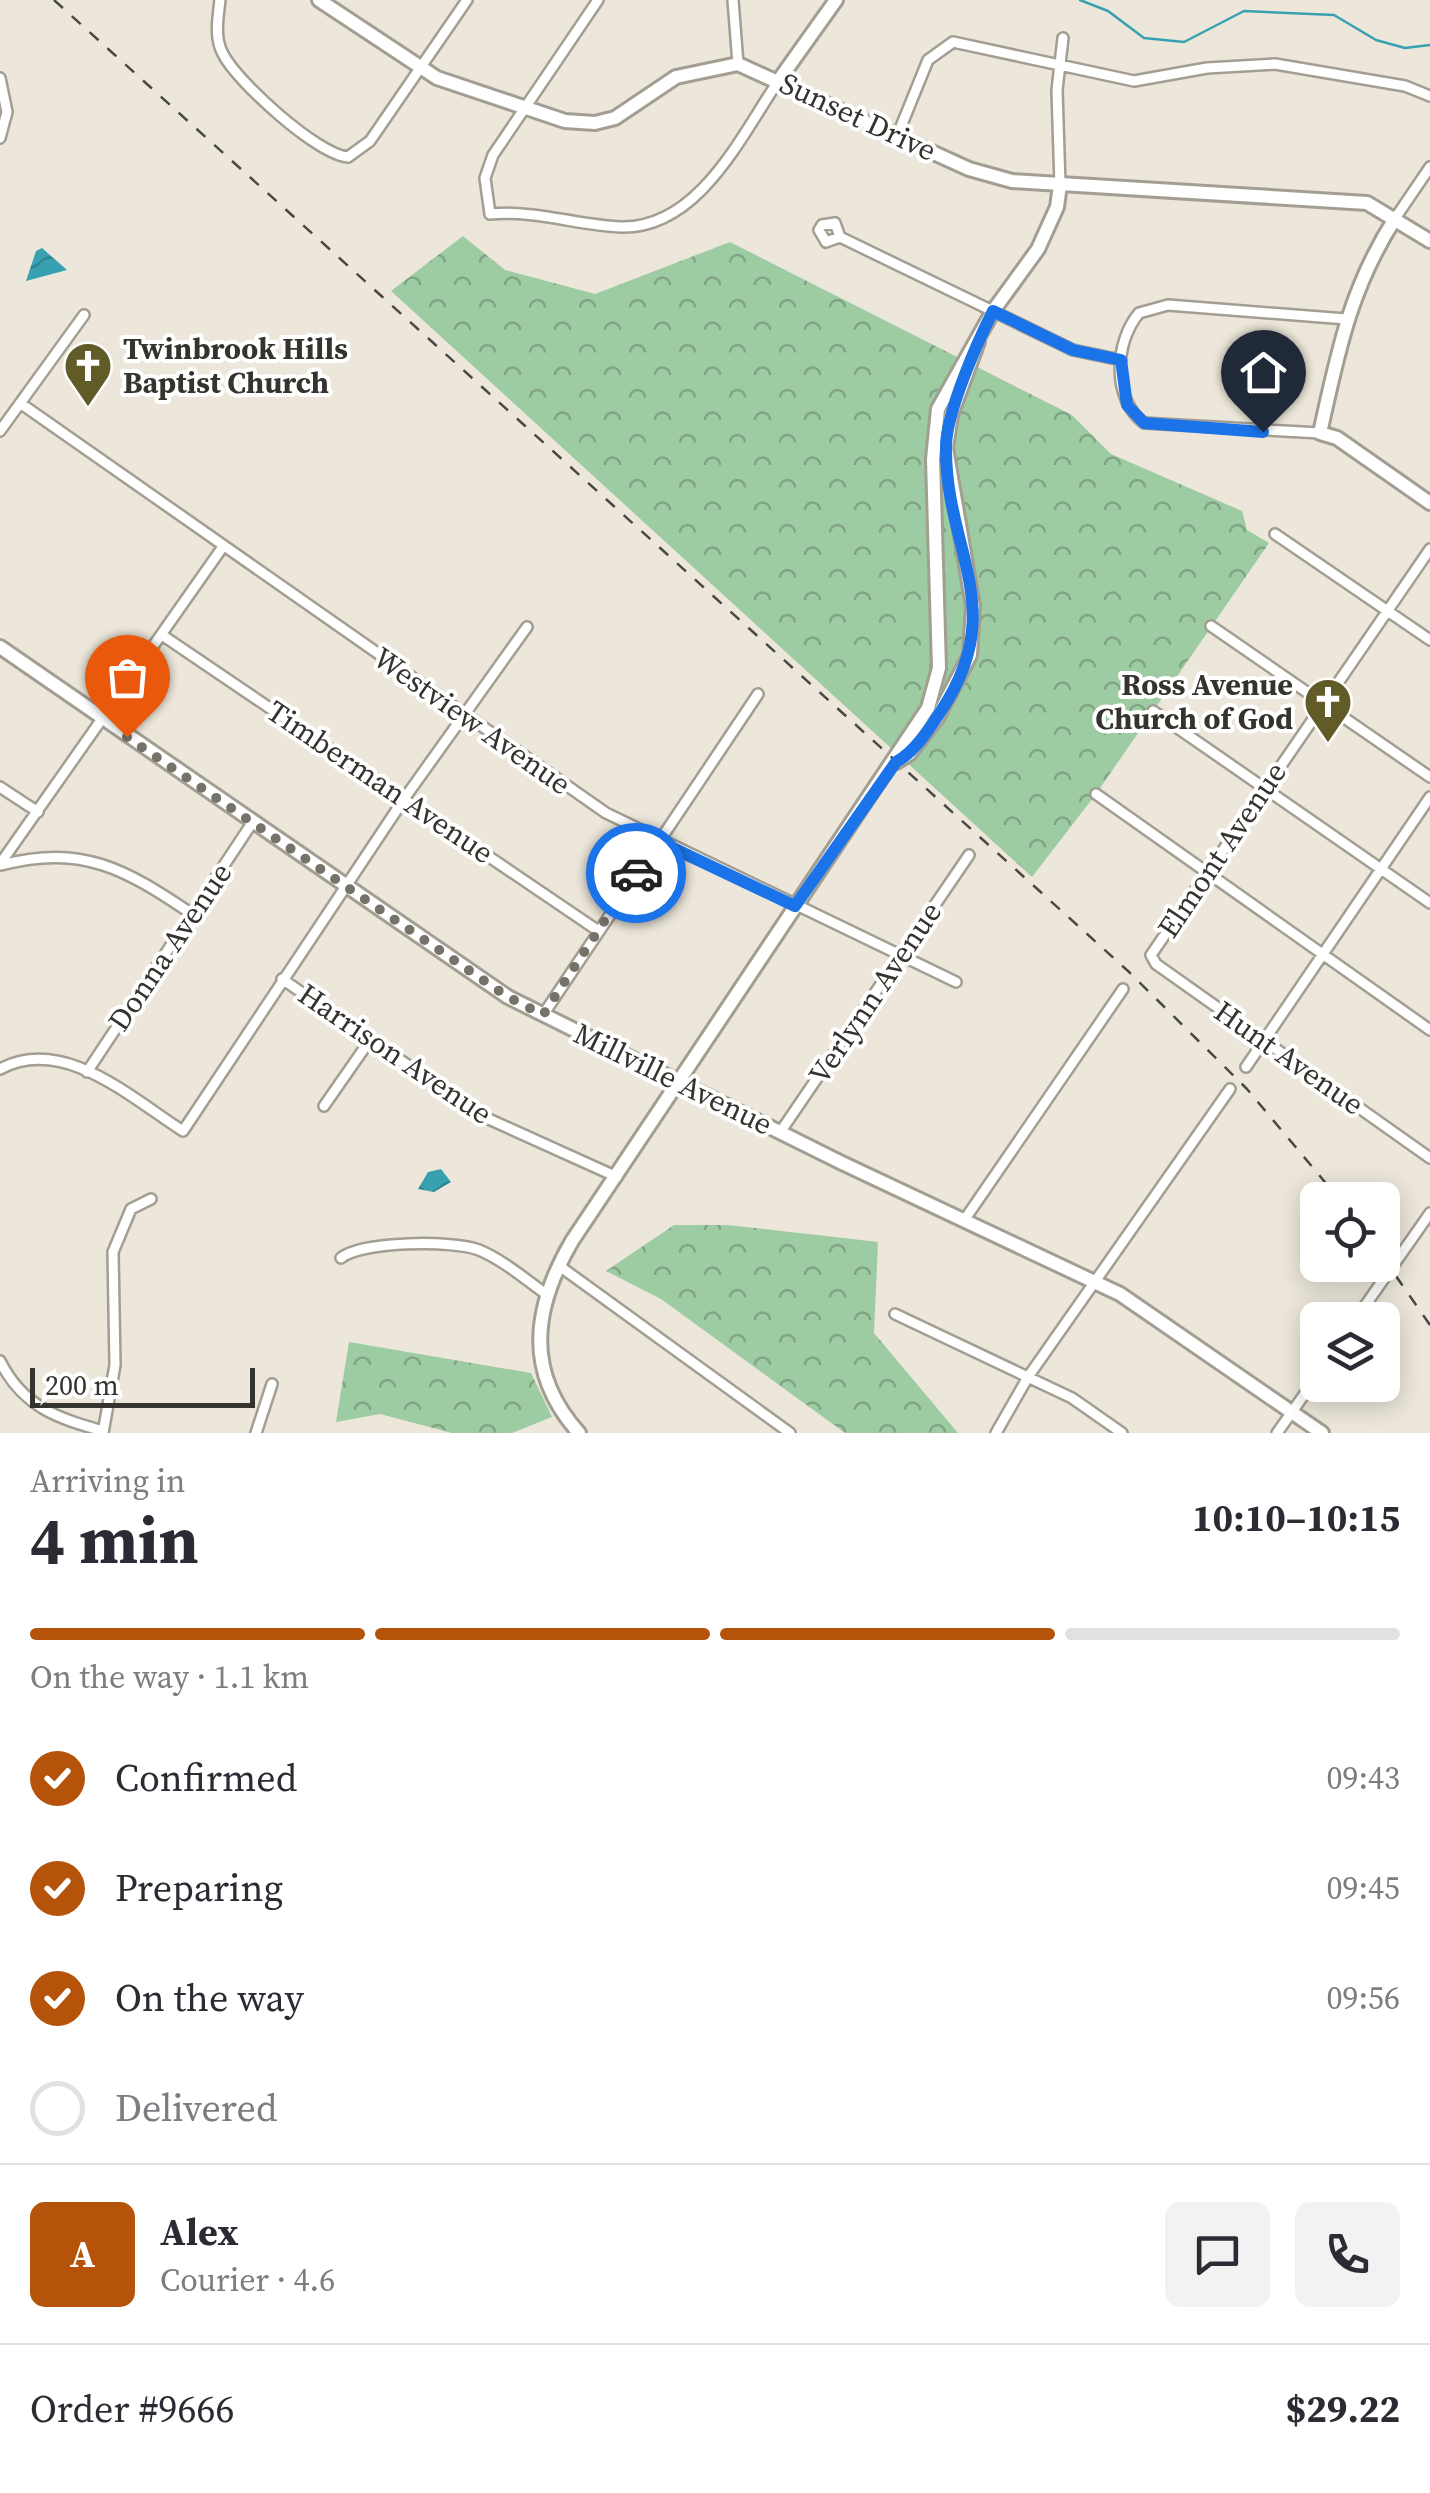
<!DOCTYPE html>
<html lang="en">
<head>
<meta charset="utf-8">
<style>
  body { margin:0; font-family:"Source Serif 4",serif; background:#f2f2f3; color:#2b2b33; height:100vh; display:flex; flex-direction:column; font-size:38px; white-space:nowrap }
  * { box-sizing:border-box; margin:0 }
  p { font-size:32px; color:#7c7c81 }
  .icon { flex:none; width:55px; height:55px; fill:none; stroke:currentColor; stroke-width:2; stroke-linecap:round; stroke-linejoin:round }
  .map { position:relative; height:1433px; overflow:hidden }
  .drawer { display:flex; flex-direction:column; background:#fff; flex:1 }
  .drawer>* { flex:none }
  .buttons { position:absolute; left:1300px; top:1182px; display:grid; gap:20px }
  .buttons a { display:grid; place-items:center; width:100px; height:100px; border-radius:15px; background:#fff; box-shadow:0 5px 25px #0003; font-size:50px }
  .scale { position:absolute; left:30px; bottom:25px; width:225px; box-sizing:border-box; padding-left:10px; border:5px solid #35332e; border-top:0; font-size:28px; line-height:35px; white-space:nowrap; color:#35332e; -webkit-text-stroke:8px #fff; paint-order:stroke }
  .pin { position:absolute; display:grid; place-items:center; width:85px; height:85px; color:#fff; margin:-102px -42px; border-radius:50% 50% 50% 0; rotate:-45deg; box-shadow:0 0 10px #0007 }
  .pin .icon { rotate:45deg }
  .courier { position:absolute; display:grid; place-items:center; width:100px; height:100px; margin:-50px; border:8px solid #1a73e8; border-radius:50%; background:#fff; color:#222; box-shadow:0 2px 12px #0007 }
  .overview em { font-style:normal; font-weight:700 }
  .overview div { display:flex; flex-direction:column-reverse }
  .overview { display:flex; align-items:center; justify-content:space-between; height:170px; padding:0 30px }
  h1 { font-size:65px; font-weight:700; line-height:75px }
  .bar { display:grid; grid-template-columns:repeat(4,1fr); gap:15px 10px; align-content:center; height:120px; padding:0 30px }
  .bar i { height:12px; border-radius:8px; background:#e1e1e2 }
  .bar .on { background:#b45309 }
  .bar p { grid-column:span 4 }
  .line { display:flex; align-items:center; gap:25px; padding:0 30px; border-top:2px solid #e1e1e2 }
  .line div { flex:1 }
  .round { display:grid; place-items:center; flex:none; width:105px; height:105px; border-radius:15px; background:#f2f2f3 }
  ol { padding:0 30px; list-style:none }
  li { display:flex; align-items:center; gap:30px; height:110px }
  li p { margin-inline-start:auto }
  li .icon { padding:10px; border-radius:50%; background:#b45309; color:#fff; stroke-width:4 }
  li:last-child { color:#7c7c81 }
  li i { width:55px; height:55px; border:5px solid #e1e1e2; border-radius:50% }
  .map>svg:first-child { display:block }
  .forest { fill:url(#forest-crowns) }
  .water { fill:url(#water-waves) }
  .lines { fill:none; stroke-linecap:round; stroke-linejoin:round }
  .stream { stroke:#37a1b1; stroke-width:2.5 }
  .street-casing { stroke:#a39e92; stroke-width:14 }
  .secondary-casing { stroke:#a39e92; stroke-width:18 }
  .street { stroke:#fff; stroke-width:9 }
  .secondary { stroke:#fff; stroke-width:12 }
  .rail { stroke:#4a4842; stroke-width:2.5; stroke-dasharray:12 12; stroke-linecap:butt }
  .done { stroke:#75726a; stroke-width:10; stroke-dasharray:0 18 }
  .route { stroke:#1a73e8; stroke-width:12 }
  .labels { text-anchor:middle; stroke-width:8; stroke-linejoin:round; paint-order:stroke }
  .street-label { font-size:30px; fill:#35332e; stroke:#fff }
  .poi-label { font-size:30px; font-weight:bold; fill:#35332e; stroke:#fff; text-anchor:start }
</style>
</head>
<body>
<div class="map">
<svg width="1430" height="1433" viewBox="0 0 1430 1433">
  <defs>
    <pattern id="forest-crowns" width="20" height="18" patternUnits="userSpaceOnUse" patternTransform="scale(2.5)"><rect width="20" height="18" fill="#9dcba2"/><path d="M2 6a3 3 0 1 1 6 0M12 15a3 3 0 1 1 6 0" fill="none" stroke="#81a584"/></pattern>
    <pattern id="water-waves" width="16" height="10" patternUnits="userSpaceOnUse" patternTransform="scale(2.5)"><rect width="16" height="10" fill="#37a1b1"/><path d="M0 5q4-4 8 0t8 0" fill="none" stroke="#2f8490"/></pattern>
  </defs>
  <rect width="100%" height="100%" fill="#ece7da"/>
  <path class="forest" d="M463,236L505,270L595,294L730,242L1072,415L1111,454L1242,511L1247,530L1269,543L1096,794L1032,877L391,291Z
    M674,1225H728L878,1242L874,1333L958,1433H845L661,1299L606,1271Z
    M349,1342L531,1373L552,1417L512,1433H452L380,1414L336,1422Z"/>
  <path class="water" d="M42,248L67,270L26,281L36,251Z
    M441,1169L451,1182L434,1192L418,1189L428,1172Z"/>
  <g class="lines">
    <path class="stream" d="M1080,0L1108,11L1144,38L1184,42L1244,11L1334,15L1376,40L1405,48L1430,45"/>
    <g class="street-casing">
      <path id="street" d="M220,0C218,18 214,38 223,54C237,82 318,155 348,157L370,141L467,0
        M598,0L493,155L485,178L490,214C536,210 576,225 621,227C699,229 742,134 779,80
        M733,0L738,64
        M0,78L7,112L0,138
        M898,134L928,60L953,42L1134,81L1207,68L1275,64L1405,86L1430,96
        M1060,185L1057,90L1063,38
        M1396,217L1430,167
        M840,237L826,242L819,230L822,225L835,223L840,237L1073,350L1121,360
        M20,403L606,813L956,982
        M0,431L84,315
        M1320,433L1144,423C1112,399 1114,343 1139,313L1168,305L1346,319
        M1275,534L1430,640
        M1430,549L1151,955L1156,964L1430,1158
        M1211,626L1430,777
        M162,635L597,930
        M1153,711L1430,903
        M0,787L38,812
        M1096,794L1430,1030
        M0,864L222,548
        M1,865C83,844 125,869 192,914
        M282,979L482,1116L617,1177
        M543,1015L758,694
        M1246,1067L1430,797
        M0,1069C64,1035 131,1098 183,1131L404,799L527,627
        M87,1072L252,823
        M324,1106L370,1040
        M781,1131L969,855
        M965,1219L1123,989
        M341,1258C361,1241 454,1240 479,1250C503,1260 525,1279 546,1294
        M558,1265L790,1433
        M895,1314L1072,1398L1122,1433
        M1355,1320L1430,1213
        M0,1361C23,1407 57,1418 103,1431
        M103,1433L115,1365L113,1252L131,1209L151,1199
        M256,1433L272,1384
        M996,1433L1028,1377L1230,1089
        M1277,1433L1318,1375"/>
    </g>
    <g class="secondary-casing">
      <path id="secondary" d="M319,0L437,78L565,121L595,123L615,118L676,77L738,64L969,169L1012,181L1367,203L1430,241
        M779,80L836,0
        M1396,217C1350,288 1338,352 1320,433L1337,438L1430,503
        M0,647L508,997L842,1163L1120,1294L1322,1433
        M896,762L909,754L937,718L970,655L973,606L946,448L951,415L978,342
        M579,1433C524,1372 533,1308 572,1241L928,708L939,668L933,459L938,409L993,311L1038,249L1057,207L1060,185"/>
    </g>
    <use href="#street" class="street"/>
    <use href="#secondary" class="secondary"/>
    <path class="rail" d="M54,0L1128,971L1247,1089L1340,1200
      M1382,1256L1430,1325"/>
  </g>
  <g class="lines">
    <path class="done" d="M127,737L508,997L543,1015L636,873"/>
    <path class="route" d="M636,873L658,841L795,906L896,762C915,752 929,729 941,711C1010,608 945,551 946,447C946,413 977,343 993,311L1073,350L1121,360L1127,405L1144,423L1263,432"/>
  </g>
  <defs>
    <g id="church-pin" transform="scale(2.5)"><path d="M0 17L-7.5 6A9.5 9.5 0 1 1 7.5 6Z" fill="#615b28" stroke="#fff"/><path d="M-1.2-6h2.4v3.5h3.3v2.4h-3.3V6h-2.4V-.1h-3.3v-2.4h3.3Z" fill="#fff"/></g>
  </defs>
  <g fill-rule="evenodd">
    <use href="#church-pin" x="88" y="366"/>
    <use href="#church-pin" x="1328" y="702"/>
  </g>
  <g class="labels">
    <g class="street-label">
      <text transform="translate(858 117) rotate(25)" y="10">Sunset Drive</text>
      <text transform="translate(472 721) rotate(35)" y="10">Westview Avenue</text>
      <text transform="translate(380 782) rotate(34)" y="10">Timberman Avenue</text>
      <text transform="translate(1222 850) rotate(-56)" y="10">Elmont Avenue</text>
      <text transform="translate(170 947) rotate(-56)" y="10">Donna Avenue</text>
      <text transform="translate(875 993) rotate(-56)" y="10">Verlynn Avenue</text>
      <text transform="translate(395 1054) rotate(34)" y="10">Harrison Avenue</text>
      <text transform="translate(1289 1058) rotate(35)" y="10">Hunt Avenue</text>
      <text transform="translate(673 1079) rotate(26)" y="10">Millville Avenue</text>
    </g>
    <g class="poi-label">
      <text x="123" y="359">Twinbrook Hills<tspan x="123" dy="34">Baptist Church</tspan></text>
      <text x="1293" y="695" text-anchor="end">Ross Avenue<tspan x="1293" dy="34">Church of God</tspan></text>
    </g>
  </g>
</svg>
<div class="buttons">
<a><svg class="icon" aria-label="locate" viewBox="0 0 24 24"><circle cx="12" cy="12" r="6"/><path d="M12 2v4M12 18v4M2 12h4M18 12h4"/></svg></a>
<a><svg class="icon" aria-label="layers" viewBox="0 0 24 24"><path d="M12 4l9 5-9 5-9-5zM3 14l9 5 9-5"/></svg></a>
</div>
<div class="scale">200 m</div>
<div class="pin" style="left:127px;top:737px;background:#ea580c"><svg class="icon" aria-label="bag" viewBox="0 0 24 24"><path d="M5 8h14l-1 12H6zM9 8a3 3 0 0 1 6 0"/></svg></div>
<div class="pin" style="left:1263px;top:432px;background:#1f2937"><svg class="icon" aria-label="home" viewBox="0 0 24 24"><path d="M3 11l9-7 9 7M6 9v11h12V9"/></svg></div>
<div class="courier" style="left:636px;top:873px"><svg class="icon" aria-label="car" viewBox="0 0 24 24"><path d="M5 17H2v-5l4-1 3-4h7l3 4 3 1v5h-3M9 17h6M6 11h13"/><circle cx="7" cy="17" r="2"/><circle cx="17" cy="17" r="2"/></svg></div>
</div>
<section class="drawer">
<div class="overview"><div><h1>4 min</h1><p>Arriving in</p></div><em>10:10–10:15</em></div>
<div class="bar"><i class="on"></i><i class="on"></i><i class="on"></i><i></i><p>On the way · 1.1 km</p></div>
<ol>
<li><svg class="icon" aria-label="check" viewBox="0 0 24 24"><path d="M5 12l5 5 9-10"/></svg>Confirmed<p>09:43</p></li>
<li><svg class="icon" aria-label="check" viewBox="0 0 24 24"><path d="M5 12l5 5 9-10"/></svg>Preparing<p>09:45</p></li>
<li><svg class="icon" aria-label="check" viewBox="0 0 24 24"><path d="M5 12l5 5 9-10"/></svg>On the way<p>09:56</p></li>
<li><i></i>Delivered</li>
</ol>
<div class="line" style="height:180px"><b class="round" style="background:#b45309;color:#fff">A</b><div><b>Alex</b><p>Courier · 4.6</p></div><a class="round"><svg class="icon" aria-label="chat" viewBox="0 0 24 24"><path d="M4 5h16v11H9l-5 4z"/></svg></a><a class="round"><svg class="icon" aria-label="phone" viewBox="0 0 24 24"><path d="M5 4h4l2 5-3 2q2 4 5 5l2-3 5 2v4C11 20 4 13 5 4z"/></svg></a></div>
<div class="line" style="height:130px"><div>Order #9666</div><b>$29.22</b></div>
</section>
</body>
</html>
